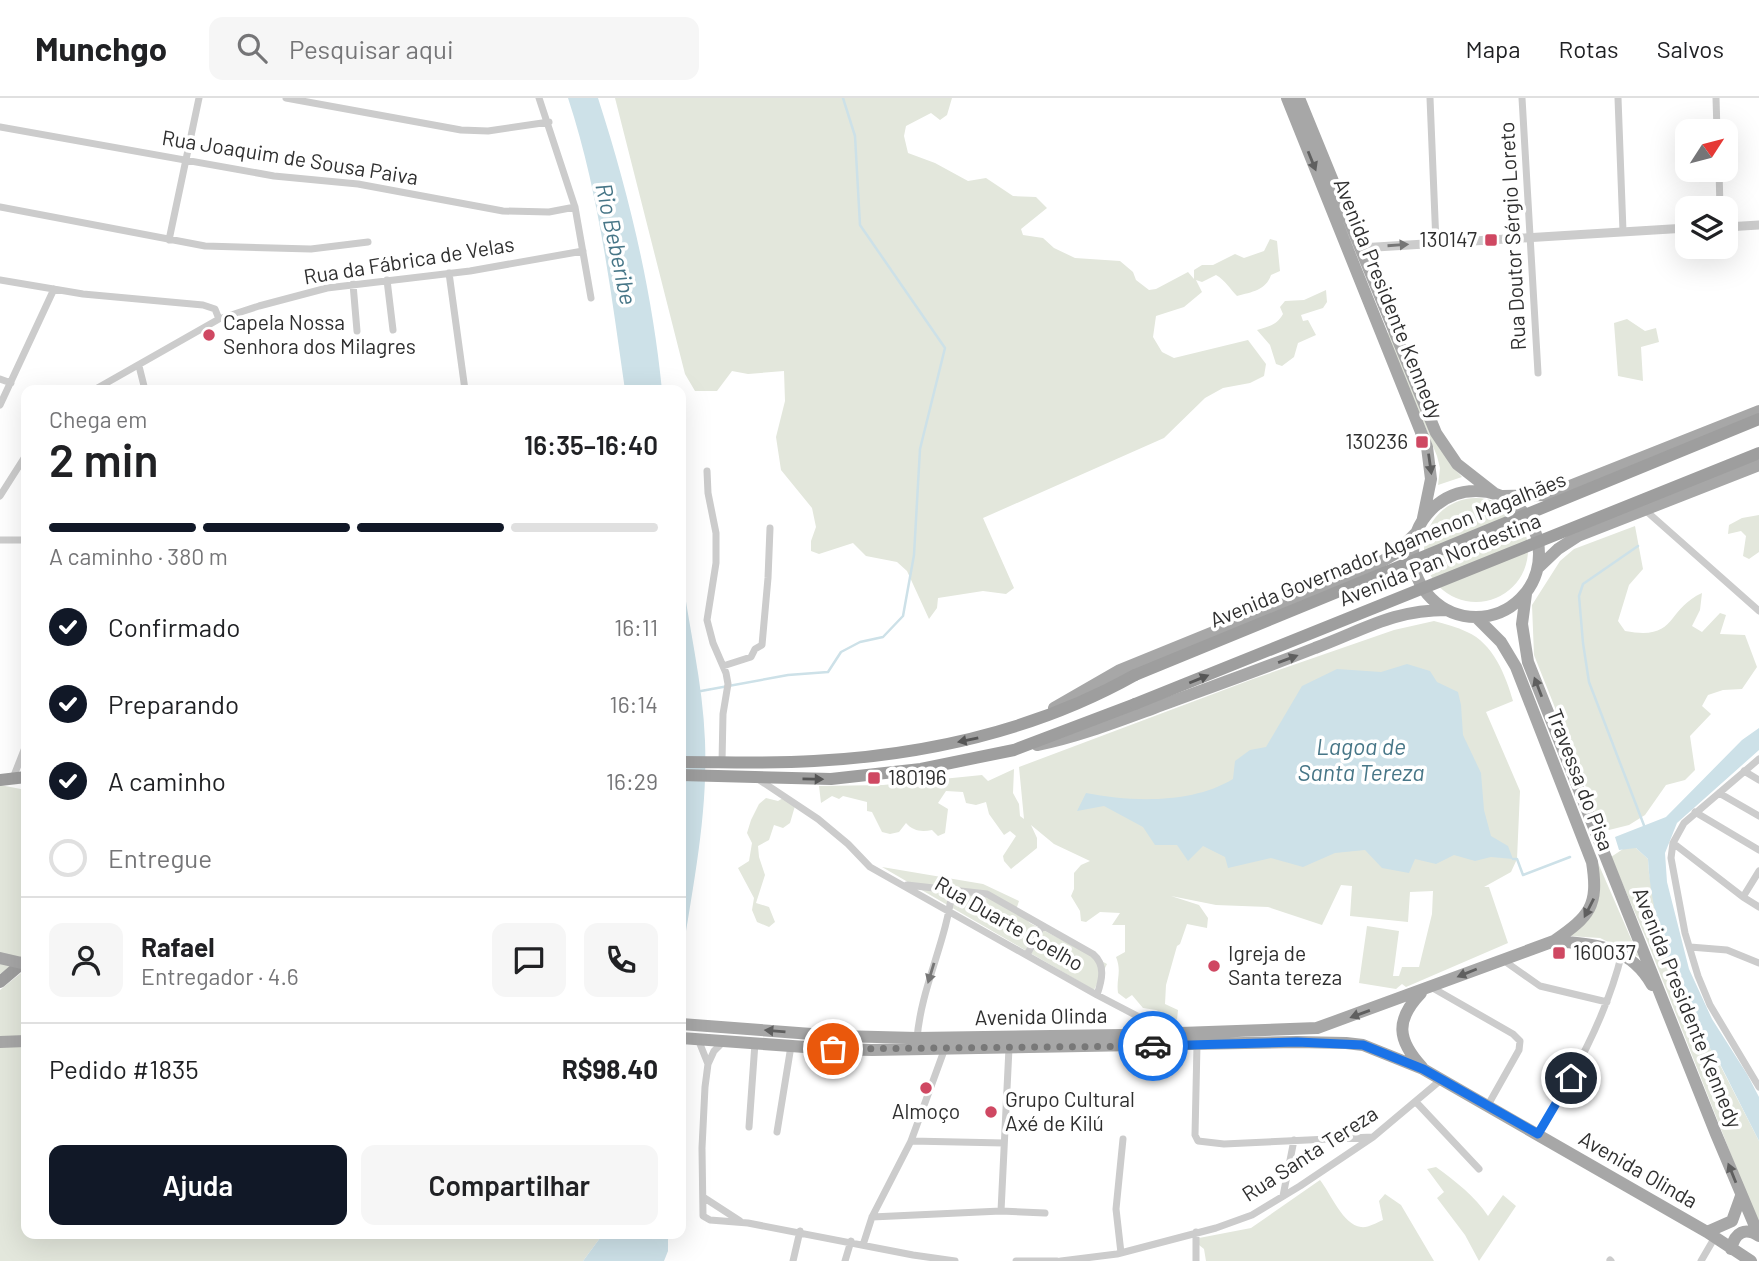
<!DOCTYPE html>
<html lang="pt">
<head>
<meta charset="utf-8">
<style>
  body { margin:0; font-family:Barlow,sans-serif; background:#f6f6f6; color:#202124; height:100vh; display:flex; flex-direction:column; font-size:26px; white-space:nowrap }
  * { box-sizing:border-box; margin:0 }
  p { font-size:23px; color:#757577 }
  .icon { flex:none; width:38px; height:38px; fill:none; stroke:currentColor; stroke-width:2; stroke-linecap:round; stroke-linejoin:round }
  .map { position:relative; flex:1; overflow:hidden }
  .details { position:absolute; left:21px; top:287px; width:665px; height:854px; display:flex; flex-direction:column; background:#fff; border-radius:14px; box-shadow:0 7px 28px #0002 }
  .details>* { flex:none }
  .needle { width:46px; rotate:54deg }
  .buttons { position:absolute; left:1675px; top:21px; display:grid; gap:14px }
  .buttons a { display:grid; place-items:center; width:63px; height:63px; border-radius:14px; background:#fff; box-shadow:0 7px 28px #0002; font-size:35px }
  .pin { position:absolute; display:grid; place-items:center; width:60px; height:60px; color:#fff; margin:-30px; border:4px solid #fff; border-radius:50%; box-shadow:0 2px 7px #0007 }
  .courier { position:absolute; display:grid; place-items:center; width:70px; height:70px; margin:-35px; border:5px solid #1a73e8; border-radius:50%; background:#fff; color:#222; box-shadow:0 2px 9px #0007 }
  .summary em { font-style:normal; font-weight:600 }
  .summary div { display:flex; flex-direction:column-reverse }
  .summary { display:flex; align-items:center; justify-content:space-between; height:119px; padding:0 28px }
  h1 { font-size:46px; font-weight:600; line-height:52px }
  .bar { display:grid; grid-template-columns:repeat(4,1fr); gap:10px 7px; align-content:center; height:84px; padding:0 28px }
  .bar i { height:9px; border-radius:5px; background:#e0e0e0 }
  .bar .active { background:#111827 }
  .bar p { grid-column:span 4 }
  .line { display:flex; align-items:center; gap:18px; padding:0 28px; border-top:2px solid #e0e0e0 }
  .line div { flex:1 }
  .round { display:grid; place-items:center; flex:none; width:74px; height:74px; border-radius:14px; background:#f6f6f6 }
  ol { padding:0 28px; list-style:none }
  li { display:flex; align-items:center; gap:21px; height:77px }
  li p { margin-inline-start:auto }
  li .icon { padding:7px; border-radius:50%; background:#111827; color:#fff; stroke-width:4 }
  li:last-child { color:#757577 }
  li i { width:38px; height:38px; border:4px solid #e0e0e0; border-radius:50% }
  .action { display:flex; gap:14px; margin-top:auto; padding:14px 28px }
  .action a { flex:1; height:80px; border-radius:14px; background:#111827; color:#fff; font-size:28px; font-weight:600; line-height:80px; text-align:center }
  .action a+a { background:#f6f6f6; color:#202124 }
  header { display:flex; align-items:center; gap:42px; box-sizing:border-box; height:98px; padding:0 35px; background:#fff; border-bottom:2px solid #e0e0e0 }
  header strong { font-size:33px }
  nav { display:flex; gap:38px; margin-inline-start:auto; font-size:24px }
  .search { width:490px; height:63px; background:#f6f6f6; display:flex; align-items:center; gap:18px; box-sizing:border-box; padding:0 24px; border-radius:14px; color:#757577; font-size:26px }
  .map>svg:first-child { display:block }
  .green { fill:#e3e7dc }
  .water { fill:#cde1e8 }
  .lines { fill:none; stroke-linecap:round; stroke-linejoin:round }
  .stream { stroke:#cde1e8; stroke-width:2.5 }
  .minor { stroke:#ccc; stroke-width:7 }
  .tertiary { stroke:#ccc; stroke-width:9 }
  .primary { stroke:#a7a7a7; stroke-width:12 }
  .trunk { stroke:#9e9e9e; stroke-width:12 }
  .primary-bridge { stroke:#a7a7a7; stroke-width:12 }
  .trunk-bridge { stroke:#9e9e9e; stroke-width:12 }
  .oneway { fill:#5f5f5f }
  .oneway2 { fill:#767676 }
  .oneway3 { fill:#565656 }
  .done { stroke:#787878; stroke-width:7; stroke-dasharray:0 12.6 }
  .route { stroke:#1a73e8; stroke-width:9 }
  .poi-dot { fill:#cf4862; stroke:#fff; stroke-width:2.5 }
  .labels { text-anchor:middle; stroke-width:7; stroke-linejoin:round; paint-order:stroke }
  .street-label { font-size:21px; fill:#2f2f2f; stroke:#fff }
  .poi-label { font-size:21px; fill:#2f2f2f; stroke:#fff; text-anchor:start }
  .water-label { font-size:23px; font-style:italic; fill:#477687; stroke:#fff }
</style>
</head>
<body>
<header>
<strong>Munchgo</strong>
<div class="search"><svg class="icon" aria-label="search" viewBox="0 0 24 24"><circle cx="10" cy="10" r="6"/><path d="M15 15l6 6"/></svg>Pesquisar aqui</div>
<nav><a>Mapa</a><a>Rotas</a><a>Salvos</a></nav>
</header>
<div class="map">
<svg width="1759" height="1163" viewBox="0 0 1759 1163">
  <rect width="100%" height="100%" fill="#fff"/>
  <path class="green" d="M615,0H952L947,17L940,22L931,15L906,28L904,38L908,55L935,65L968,83L986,80L1013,98L1036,99L1047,110L1021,131L1023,137L1043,140L1054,150L1075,160L1120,163L1133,174L1136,182L1149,192L1156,191L1188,174L1194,181V172L1202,167H1213L1235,156L1244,160L1264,153L1270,141L1277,143L1280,173L1271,177C1266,192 1252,194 1237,198C1230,191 1225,182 1216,177L1202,184L1196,182L1202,194L1184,209L1156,218L1153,239L1162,254L1174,260L1248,242L1266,266L1264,278L1250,285L1223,290L1205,300L1164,340L983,420L1014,490L1006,496L983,493L938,500L937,510L929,521L907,473L897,464L866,458L853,445L819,456L811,453V443L816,429L812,410L781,372L776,339L785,303L784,273L748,276L732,273L717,293H695L685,276Z
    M1326,192L1327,204L1323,210L1301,217L1303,223L1308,222L1316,237L1298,245L1294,259L1282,268L1276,266L1270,247L1257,232C1269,228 1276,228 1283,216L1280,209L1285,203L1304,202Z
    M1627,221L1645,233L1656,230L1659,244L1641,249L1643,283L1618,278L1614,225Z
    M1391,234L1450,366L1462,379L1438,387L1440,370L1437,358L1387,236Z
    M1424 452a52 52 0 1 1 104 0a52 52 0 1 1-104 0Z
    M1759,417V454L1749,461L1743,458L1746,438L1741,433L1728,436L1729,427L1742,420Z
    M1635,428L1643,471L1629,487L1618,523L1625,533C1678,543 1665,512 1702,495L1700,512L1692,528L1702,534L1720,515L1726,517L1720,536L1745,537L1757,569L1742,591L1723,592L1708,597L1702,608L1711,616L1690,638L1695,672L1685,682L1666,687L1645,717L1629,727L1609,732L1593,713L1583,680L1534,557L1532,507L1560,463L1574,451Z
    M1434,523C1445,526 1457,529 1467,534C1493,545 1506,578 1513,603L1486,614L1520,693L1517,761L1511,774L1484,789H1489L1508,845L1406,889L1402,886L1396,891L1359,885L1367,828L1399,833L1393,878H1399L1402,869H1419L1432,816L1433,793L1410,794L1408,824L1350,818L1352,788L1341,787L1322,827L1268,809L1216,807L1171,798L1199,807L1208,820L1207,830L1187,826L1180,846L1177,848L1166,887L1165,906L1178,912L1177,922L1156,912L1143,910L1132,897L1126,901L1118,895C1116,880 1122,874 1116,859L1125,854V827H1112L1120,815L1100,814L1086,824L1081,823L1080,813L1071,798L1074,791V775L1081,767L1090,763L1054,746L1031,727L1037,740V750L1011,771L1004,763L1003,758L1016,738L1010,733L1004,737L989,716L986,704L976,707L966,705L963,694L946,693L938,705L948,711L945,735L938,738L932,732C921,734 913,733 906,725L899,734L890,736L882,734L872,714L867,713V704L843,698L839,701L832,698L821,705L819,688L883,687L982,677L988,683L1014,671L1013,695L1019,706L1020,718L1024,721L1019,669L1253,581L1394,532Z
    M0,687L26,692V858L0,876Z
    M766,700L778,703L783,700L795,708L790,725L783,730L774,727L769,742L758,748L759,759L765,777L756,805L769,809L775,824L769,829L757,824L752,812L754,800L738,770L749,763L752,745L747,735L751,722L759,706Z
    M1626,749L1636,750L1648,761L1649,775L1663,844L1679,891L1697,929L1718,963L1759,1043V1128L1648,845L1611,759Z
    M1595,758L1639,859L1600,840L1569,838L1590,820Z
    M882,769L983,786L1019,803L1016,812L1030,825L1107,866L1094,892Z
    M26,871V939L0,940V892Z
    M0,948L26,949V1136H603L583,1163H0Z
    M1436,1069C1455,1083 1475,1098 1488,1118L1503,1097L1516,1108L1479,1163L1465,1137L1437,1100L1444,1094L1427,1071Z
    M1320,1082C1331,1096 1343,1127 1361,1129C1368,1130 1376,1125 1383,1122L1379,1103L1385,1096L1401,1107L1434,1163H1206L1204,1151L1199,1147V1140L1251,1130Z"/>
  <path class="water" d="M568,0H598C629,96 652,192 662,292H625C611,195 599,94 568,0Z
    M681,469C688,527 703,584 705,643C708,720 692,791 681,866Z
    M1407,566L1430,573L1437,584L1458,594L1461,607L1463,637L1481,675L1484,712L1491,738L1508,748L1513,761L1491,759L1475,763L1454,757L1436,766L1415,761L1409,775L1382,770L1365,752L1335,755L1303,769L1271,760L1228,770L1225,759L1203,748L1188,763L1177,747H1155L1143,729L1104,708L1077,713L1086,695C1132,704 1192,706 1233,681L1235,663L1250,652L1266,649L1302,588L1337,571L1381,574Z
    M1759,630V652L1677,725L1665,755L1667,784L1689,871L1712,921L1747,976L1759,999V1043C1746,1017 1733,992 1720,966C1713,954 1704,942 1697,930C1672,884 1650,812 1648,761L1636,750L1619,752L1615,739L1666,719L1742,642Z
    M603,1136H668V1153L664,1163H583Z"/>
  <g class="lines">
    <path class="stream" d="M1638,448L1583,486L1579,498L1583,545L1589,584L1645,730
      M701,593L788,577L828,574L841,554L860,544L883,539L903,518L914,457L920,351L945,250L860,127L855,38L843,0
      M1513,761H1517L1523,777L1570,759"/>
    <path class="minor" d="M286,0L461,32L488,33L549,24
      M539,0L575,109L591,200
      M1430,0L1436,145
      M1522,0L1538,275
      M1618,0L1623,133
      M1716,0L1717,33
      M0,29L274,78L358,86L503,113L549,114L575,109
      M1719,72L1720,110
      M0,109L205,148L311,151L368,144
      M169,142L199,0
      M449,175L465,292
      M0,182L83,196L203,207L215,211L219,221
      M387,182L393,232
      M353,186L357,233
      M139,268L145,292
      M0,281L11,285
      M94,292L219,221L259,208L327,190L470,173L583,153
      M0,307L54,191
      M707,373L708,395L716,435V465L707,522L713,545L726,575L728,586L723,616L722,664
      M0,398L26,357
      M1645,412L1759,513
      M0,442H26
      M723,568L751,559L755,551L762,547L768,480L770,430
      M1759,661L1684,725L1673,745L1671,760L1685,835L1698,878L1710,907L1759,989
      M1744,673L1759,682
      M13,680L26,647
      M758,681L818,721L848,746L870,769L1097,897L1166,933
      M1719,695L1759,718
      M1695,714L1759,752
      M1673,745L1743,799L1759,809
      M907,787L987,796L1093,856C1106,867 1102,882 1097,897
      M1743,799L1759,773
      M1690,849L1727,852L1759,865
      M1027,857L1042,828
      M1503,862L1540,888L1607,904
      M1431,889L1513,936L1520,943L1519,952L1488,1007
      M698,941L708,966
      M917,941C921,889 947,843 952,792
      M724,943L714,953L708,966L705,989L702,1050L703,1118L710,1122L748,1125L913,1157L955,1163
      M1197,947L1195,1037L1198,1043L1224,1046L1372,1039
      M1416,1004L1479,1071
      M749,1029L755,945
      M777,1034L791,948
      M1538,1036C1572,979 1606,921 1622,855
      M911,1043L1004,1045
      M1283,1098L1294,1042
      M703,1099L740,1123
      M1001,1113L1009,950
      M872,1119L1001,1113L1045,1115
      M1196,1134V1163
      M863,1147L872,1119L911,1043L945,950
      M1121,1155L1116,1111L1123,1041
      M1610,1162L1611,1163
      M793,1163L800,1133
      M845,1163L851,1143
      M1016,1163H1057
      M1061,1163L1117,1156L1216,1130L1252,1117L1300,1088L1373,1039L1442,981
      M1701,1163L1715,1139"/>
    <path class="tertiary" d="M1726,129L1759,127
      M1360,150L1687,130"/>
    <path class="primary" d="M1287,0L1427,349L1431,381L1423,420
      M1299,0L1436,335L1457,366L1494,395
      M1413 456a63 63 0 1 1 126 0a63 63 0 1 1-126 0Z
      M1503,398L1547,397L1759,313
      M1538,470L1558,451L1578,438L1759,367
      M1526,496L1522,526L1528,564L1716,1036L1759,1138
      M1054,610L1120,572L1369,471L1396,455L1417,434
      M1037,647C1077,639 1116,624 1154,610C1208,590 1262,571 1315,550C1364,532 1392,512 1447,512
      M1554,843C1596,847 1629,847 1652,887
      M1421,895C1395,922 1397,942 1422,969
      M681,926L838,938L917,940L1124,937L1317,930L1554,843C1590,818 1599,808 1592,764L1516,569L1501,544L1476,519
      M681,940L833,951L872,952L1297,944L1346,945L1363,947L1423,971L1707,1134L1751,1163
      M0,944L26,943
      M1707,1134L1732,1123L1741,1098
      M1731,1151C1735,1134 1745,1129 1759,1138"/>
    <path class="trunk" d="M681,664C725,664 770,666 814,663C925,657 1037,632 1135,577
      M681,677L831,681L921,671L1014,652L1135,606
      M0,682L26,679
      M0,884L26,862"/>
    <path class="primary-bridge" d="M0,860L26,866"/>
    <path class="trunk-bridge" d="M1135,577L1759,321
      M1135,606L1759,355"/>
  </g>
  <defs><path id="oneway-solid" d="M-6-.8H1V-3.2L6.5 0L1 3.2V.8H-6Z" transform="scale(1.75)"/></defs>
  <g class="oneway">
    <use href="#oneway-solid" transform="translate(1312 63) rotate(68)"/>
    <use href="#oneway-solid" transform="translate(1430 366) rotate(82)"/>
    <use href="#oneway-solid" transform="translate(1288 561) rotate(-20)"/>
    <use href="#oneway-solid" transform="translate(1538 589) rotate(-111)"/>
    <use href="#oneway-solid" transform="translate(1589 810) rotate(117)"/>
    <use href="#oneway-solid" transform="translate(1467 875) rotate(158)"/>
    <use href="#oneway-solid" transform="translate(1360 916) rotate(160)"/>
    <use href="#oneway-solid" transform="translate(775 933) rotate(-175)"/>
    <use href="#oneway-solid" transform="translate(1732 1075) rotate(-112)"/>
  </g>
  <g class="oneway2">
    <use href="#oneway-solid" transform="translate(1398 147) rotate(-4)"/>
    <use href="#oneway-solid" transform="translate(931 875) rotate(107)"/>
  </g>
  <g class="oneway3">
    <use href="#oneway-solid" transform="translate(1199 581) rotate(-22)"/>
    <use href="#oneway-solid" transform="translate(968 642) rotate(168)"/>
    <use href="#oneway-solid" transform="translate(813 681) rotate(1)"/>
  </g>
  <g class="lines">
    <path class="done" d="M833,951L1153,948"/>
    <path class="route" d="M1153,948L1297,944L1363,947L1423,971L1538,1036L1571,980"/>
  </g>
  <g class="poi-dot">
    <rect x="1484" y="135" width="14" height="14" rx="3.5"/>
    <circle cx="209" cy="237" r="7"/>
    <rect x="1415" y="337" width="14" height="14" rx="3.5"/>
    <rect x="867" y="673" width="14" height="14" rx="3.5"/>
    <rect x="1552" y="848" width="14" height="14" rx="3.5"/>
    <circle cx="1214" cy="868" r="7"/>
    <circle cx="926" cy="990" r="7"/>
    <circle cx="991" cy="1014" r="7"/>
  </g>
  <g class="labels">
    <g class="street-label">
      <text transform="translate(290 60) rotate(9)" y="7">Rua Joaquim de Sousa Paiva</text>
      <text transform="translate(1513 138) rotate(-93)" y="7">Rua Doutor Sérgio Loreto</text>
      <text transform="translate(409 163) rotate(-9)" y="7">Rua da Fábrica de Velas</text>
      <text transform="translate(1388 201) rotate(68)" y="7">Avenida Presidente Kennedy</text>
      <text transform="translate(1388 452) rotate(-22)" y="7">Avenida Governador Agamenon Magalhães</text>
      <text transform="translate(1440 462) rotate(-22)" y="7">Avenida Pan Nordestina</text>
      <text transform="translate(1580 682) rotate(69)" y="7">Travessa do Pisa</text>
      <text transform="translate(1009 826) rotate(30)" y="7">Rua Duarte Coelho</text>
      <text transform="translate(1687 910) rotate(68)" y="7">Avenida Presidente Kennedy</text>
      <text transform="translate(1041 919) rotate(-1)" y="7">Avenida Olinda</text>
      <text transform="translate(1310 1056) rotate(-33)" y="7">Rua Santa Tereza</text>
      <text transform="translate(1638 1072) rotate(30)" y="7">Avenida Olinda</text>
    </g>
    <g class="poi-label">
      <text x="1477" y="149" text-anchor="end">130147</text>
      <text x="223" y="232">Capela Nossa<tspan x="223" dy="24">Senhora dos Milagres</tspan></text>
      <text x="1408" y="351" text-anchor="end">130236</text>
      <text x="888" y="687">180196</text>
      <text x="1573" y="862">160037</text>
      <text x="1228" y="863">Igreja de<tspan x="1228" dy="24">Santa tereza</tspan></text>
      <text x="1005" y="1009">Grupo Cultural<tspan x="1005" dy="24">Axé de Kilú</tspan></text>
      <text x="926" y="1021" text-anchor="middle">Almoço</text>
    </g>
    <g class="water-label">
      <text transform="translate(616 146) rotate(78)" y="8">Rio Beberibe</text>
      <text x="1361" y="657">Lagoa de<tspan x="1361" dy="26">Santa Tereza</tspan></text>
    </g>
  </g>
</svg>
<div class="buttons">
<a><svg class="needle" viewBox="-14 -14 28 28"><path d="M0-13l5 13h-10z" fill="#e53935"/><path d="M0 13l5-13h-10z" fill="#757577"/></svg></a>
<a><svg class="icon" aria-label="layers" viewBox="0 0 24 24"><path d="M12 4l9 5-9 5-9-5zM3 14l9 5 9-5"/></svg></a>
</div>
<div class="pin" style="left:833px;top:951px;background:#ea580c"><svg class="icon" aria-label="bag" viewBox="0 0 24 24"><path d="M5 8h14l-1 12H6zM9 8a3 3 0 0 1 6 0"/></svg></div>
<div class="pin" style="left:1571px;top:980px;background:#1f2937"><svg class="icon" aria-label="home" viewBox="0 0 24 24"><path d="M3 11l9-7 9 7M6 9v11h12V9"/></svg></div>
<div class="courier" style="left:1153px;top:948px"><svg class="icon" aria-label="car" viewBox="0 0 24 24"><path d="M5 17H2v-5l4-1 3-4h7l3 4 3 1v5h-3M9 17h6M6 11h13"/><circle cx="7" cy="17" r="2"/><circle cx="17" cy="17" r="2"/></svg></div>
<section class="details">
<div class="summary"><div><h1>2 min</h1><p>Chega em</p></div><em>16:35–16:40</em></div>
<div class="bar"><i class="active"></i><i class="active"></i><i class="active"></i><i></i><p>A caminho · 380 m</p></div>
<ol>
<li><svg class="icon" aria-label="check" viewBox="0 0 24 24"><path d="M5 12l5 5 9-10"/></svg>Confirmado<p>16:11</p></li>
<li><svg class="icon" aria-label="check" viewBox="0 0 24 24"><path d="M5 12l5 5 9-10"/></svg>Preparando<p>16:14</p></li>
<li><svg class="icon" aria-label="check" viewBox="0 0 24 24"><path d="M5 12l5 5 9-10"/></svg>A caminho<p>16:29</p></li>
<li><i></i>Entregue</li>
</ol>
<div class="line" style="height:126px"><a class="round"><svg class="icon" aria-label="person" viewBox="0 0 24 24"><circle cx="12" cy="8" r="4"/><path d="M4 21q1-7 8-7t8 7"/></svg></a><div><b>Rafael</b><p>Entregador · 4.6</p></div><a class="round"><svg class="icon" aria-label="chat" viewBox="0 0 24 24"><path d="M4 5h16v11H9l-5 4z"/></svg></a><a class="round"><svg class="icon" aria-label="phone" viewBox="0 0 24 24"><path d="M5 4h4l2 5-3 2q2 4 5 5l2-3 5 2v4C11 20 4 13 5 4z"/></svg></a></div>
<div class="line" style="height:91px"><div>Pedido #1835</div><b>R$98.40</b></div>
<div class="action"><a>Ajuda</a><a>Compartilhar</a></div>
</section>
</div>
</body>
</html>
